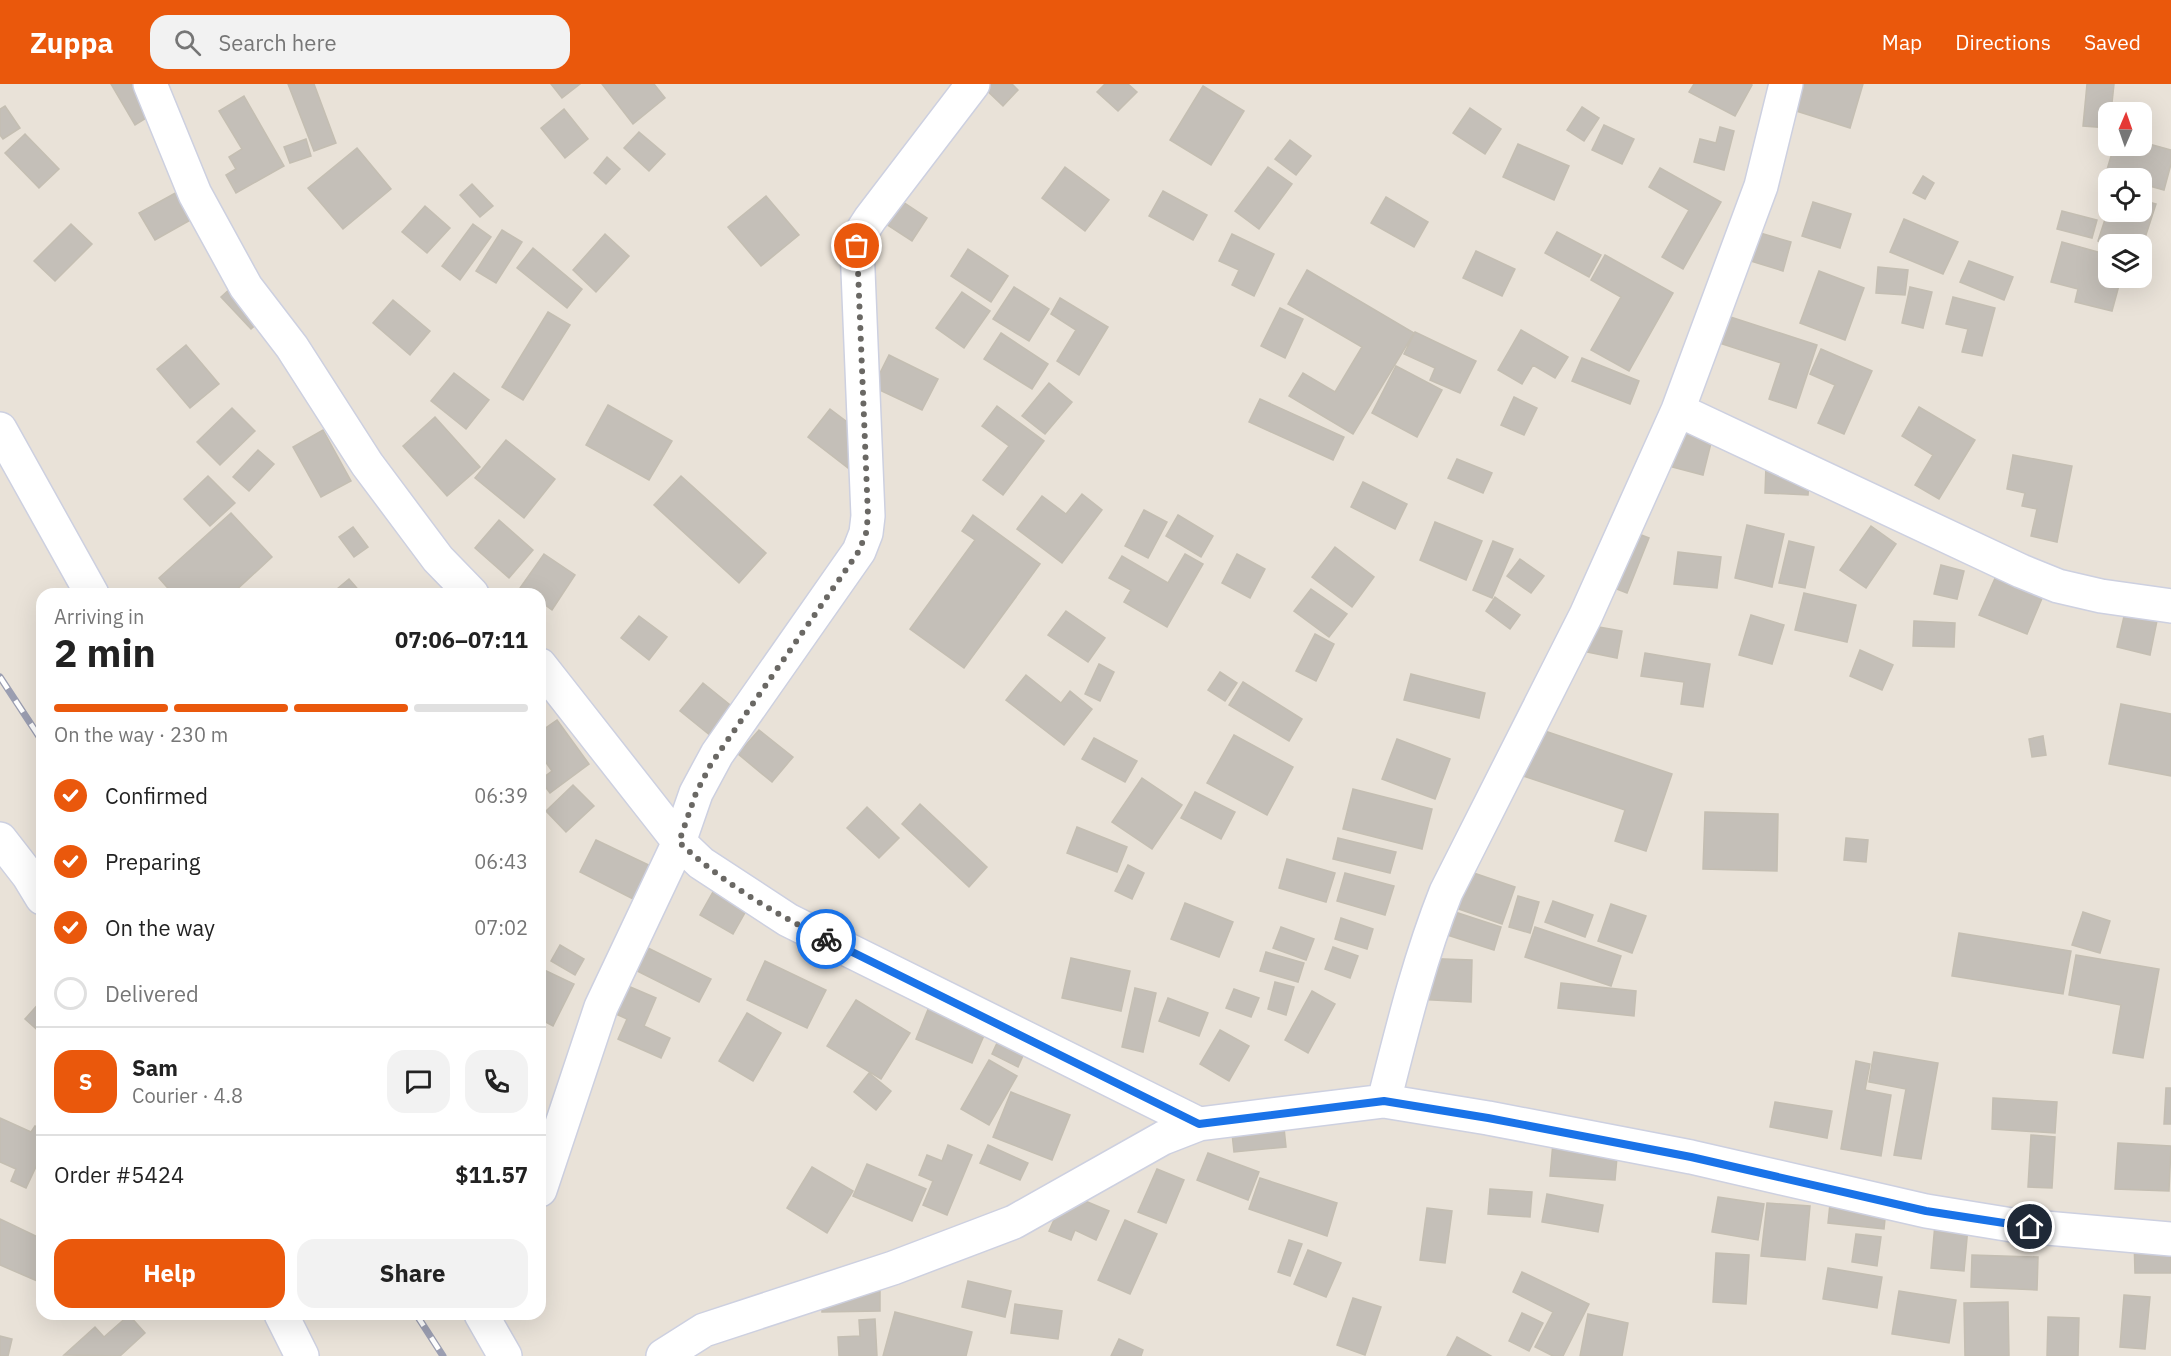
<!DOCTYPE html>
<html lang="en">
<head>
<meta charset="utf-8">
<style>
  body { margin:0; font-family:"IBM Plex Sans",sans-serif; background:#f2f2f2; color:#222; height:100vh; display:flex; flex-direction:column; font-size:22px; white-space:nowrap }
  * { box-sizing:border-box; margin:0 }
  p { font-size:20px; color:#767676 }
  .icon { flex:none; width:33px; height:33px; fill:none; stroke:currentColor; stroke-width:2; stroke-linecap:round; stroke-linejoin:round }
  .map { position:relative; flex:1; overflow:hidden }
  .panel { position:absolute; left:36px; top:504px; width:510px; height:732px; display:flex; flex-direction:column; background:#fff; border-radius:18px; box-shadow:0 6px 24px #0002 }
  .panel>* { flex:none }
  .needle { width:39px; rotate:2deg }
  .tools { position:absolute; left:2098px; top:18px; display:grid; gap:12px }
  .tools a { display:grid; place-items:center; width:54px; height:54px; border-radius:12px; background:#fff; box-shadow:0 6px 24px #0002; font-size:30px }
  .pin { position:absolute; display:grid; place-items:center; width:51px; height:51px; color:#fff; margin:-26px; border:3px solid #fff; border-radius:50%; box-shadow:0 2px 6px #0007 }
  .courier { position:absolute; display:grid; place-items:center; width:60px; height:60px; margin:-30px; border:4px solid #1a73e8; border-radius:50%; background:#fff; color:#222; box-shadow:0 2px 8px #0007 }
  .head em { font-style:normal; font-weight:800 }
  .head div { display:flex; flex-direction:column-reverse }
  .head { display:flex; align-items:center; justify-content:space-between; height:102px; padding:0 18px }
  h1 { font-size:39px; font-weight:800; line-height:45px }
  .bar { display:grid; grid-template-columns:repeat(4,1fr); gap:9px 6px; align-content:center; height:72px; padding:0 18px }
  .bar i { height:8px; border-radius:4px; background:#e0e0e0 }
  .bar .active { background:#ea580c }
  .bar p { grid-column:span 4 }
  .line { display:flex; align-items:center; gap:15px; padding:0 18px; border-top:2px solid #e0e0e0 }
  .line div { flex:1 }
  .round { display:grid; place-items:center; flex:none; width:63px; height:63px; border-radius:18px; background:#f2f2f2 }
  ol { padding:0 18px; list-style:none }
  li { display:flex; align-items:center; gap:18px; height:66px }
  li p { margin-inline-start:auto }
  li .icon { padding:6px; border-radius:50%; background:#ea580c; color:#fff; stroke-width:4 }
  li:last-child { color:#767676 }
  li i { width:33px; height:33px; border:3px solid #e0e0e0; border-radius:50% }
  .button { display:flex; gap:12px; margin-top:auto; padding:12px 18px }
  .button a { flex:1; height:69px; border-radius:18px; background:#ea580c; color:#fff; font-size:24px; font-weight:800; line-height:69px; text-align:center }
  .button a+a { background:#f2f2f2; color:#222 }
  header { display:flex; align-items:center; gap:36px; box-sizing:border-box; height:84px; padding:0 30px; background:#ea580c; color:#fff }
  header strong { font-size:28px }
  nav { display:flex; gap:33px; margin-inline-start:auto; font-size:21px }
  .search { width:420px; height:54px; background:#f2f2f2; display:flex; align-items:center; gap:15px; box-sizing:border-box; padding:0 21px; border-radius:18px; color:#767676; font-size:22px }
  .map>svg:first-child { display:block }
  .building { fill:#c4bfb8; stroke:#c4beb2; stroke-width:1.5 }
  .lines { fill:none; stroke-linecap:round; stroke-linejoin:round }
  .minor-casing { stroke:#cdd0e0; stroke-width:36 }
  .minor { stroke:#fff; stroke-width:33 }
  .rail-casing { stroke:#9b9eb1; stroke-width:7 }
  .rail { stroke:#fff; stroke-width:4.5; stroke-dasharray:14; stroke-linecap:butt }
  .done { stroke:#6a6864; stroke-width:6; stroke-dasharray:0 10.8 }
  .route { stroke:#1a73e8; stroke-width:8 }
</style>
</head>
<body>
<header>
<strong>Zuppa</strong>
<div class="search"><svg class="icon" aria-label="search" viewBox="0 0 24 24"><circle cx="10" cy="10" r="6"/><path d="M15 15l6 6"/></svg>Search here</div>
<nav><a>Map</a><a>Directions</a><a>Saved</a></nav>
</header>
<div class="map">
<svg width="2171" height="1272" viewBox="0 0 2171 1272">
  <rect width="100%" height="100%" fill="#e9e2d8"/>
  <path class="building" d="M111,0H144L159,26L135,41Z
    M288,0H314L336,59L314,67Z
    M551,0H580L562,14Z
    M602,0H654L665,14L633,40Z
    M980,0H1012L1018,6L1003,22Z
    M1105,0H1128L1137,8L1118,27L1097,8Z
    M1694,0H1750L1752,1L1735,32L1689,8Z
    M1801,0H1863L1850,44L1793,26Z
    M2087,0H2114L2111,28H2109V44L2083,42Z
    M1203,2L1244,27L1211,81L1170,56Z
    M244,12L284,82L236,109L226,91L236,85L229,73L242,65L219,27Z
    M5,22L20,44L3,55L0,51V25Z
    M1582,23L1599,34L1584,57L1567,46Z
    M1470,24L1501,45L1485,70L1453,49Z
    M564,25L588,55L565,74L541,44Z
    M1604,41L1634,55L1622,80L1592,66Z
    M1720,43L1734,47L1724,86L1694,78L1700,55L1716,59Z
    M639,48L665,70L649,87L624,64Z
    M25,50L59,85L39,104L5,69Z
    M306,55L311,72L290,79L284,63Z
    M1290,56L1311,72L1296,91L1275,75Z
    M2142,58L2171,66V80L2164,106L2142,100V94H2123L2106,89L2114,62H2142Z
    M1518,60L1569,82L1554,116L1503,93Z
    M357,64L391,105L343,145L308,104Z
    M607,73L620,85L606,100L594,89Z
    M1065,83L1109,116L1085,147L1042,114Z
    M1268,83L1292,100L1259,145L1235,127Z
    M1660,84L1721,118L1683,185L1662,173L1689,126L1649,103Z
    M1923,92L1934,99L1925,115L1913,109Z
    M472,100L493,122L480,133L460,111Z
    M188,102L203,129L155,156L139,129Z
    M882,104L927,134L912,157L866,127Z
    M1163,107L1207,131L1193,156L1149,132Z
    M766,112L799,151L761,182L728,143Z
    M1386,113L1428,138L1414,163L1371,139Z
    M2142,116L2156,120L2142,163V160L2109,161L2098,157L2109,123V128H2142Z
    M1813,118L1851,130L1840,164L1802,152Z
    M425,122L450,144L427,169L402,148Z
    M2062,127L2097,136L2092,154L2057,145Z
    M1904,135L1958,158L1943,190L1890,168Z
    M71,140L92,160L55,197L34,177Z
    M473,140L491,153L460,196L442,182Z
    M502,146L522,158L496,199L476,187Z
    M1750,146L1791,158L1783,187L1741,174Z
    M1557,148L1601,171L1589,193L1545,169Z
    M605,150L629,172L596,208L573,186Z
    M1232,150L1274,170L1254,212L1232,201L1239,186L1219,177Z
    M2062,158L2109,171V194H2121L2112,227L2075,218L2078,205L2051,198Z
    M533,164L582,205L567,224L517,184Z
    M968,165L1008,192L991,218L951,192Z
    M1476,167L1515,185L1502,212L1463,194Z
    M1605,171L1673,209L1629,287L1591,266L1621,213L1591,196Z
    M1969,177L2013,193L2004,216L1960,198Z
    M1878,183L1908,186L1905,211L1876,209Z
    M1307,186L1414,249L1353,350L1289,312L1303,289L1335,308L1362,263L1288,220Z
    M1819,187L1864,204L1845,256L1800,239Z
    M243,193L273,225L251,245L221,213Z
    M1014,203L1049,225L1029,257L993,235Z
    M1910,203L1932,208L1923,244L1902,239Z
    M962,208L990,227L964,264L936,244Z
    M1953,213L1995,224L1982,272L1962,268L1968,245L1946,240Z
    M1060,214L1108,243L1079,291L1057,277L1076,246L1051,230Z
    M393,216L430,247L410,271L373,239Z
    M1280,224L1303,235L1285,274L1261,262Z
    M1712,227L1817,261L1796,324L1769,315L1781,279L1704,254Z
    M548,228L570,241L523,316L502,303Z
    M1521,246L1568,273L1555,294L1533,281L1522,300L1498,286Z
    M1415,248L1476,277L1460,309L1430,296L1435,284L1404,270Z
    M1001,249L1048,280L1032,305L984,275Z
    M186,261L219,300L190,324L157,285Z
    M1821,265L1872,287L1844,350L1818,339L1835,301L1810,290Z
    M889,271L938,295L922,326L873,303Z
    M1582,274L1639,297L1630,320L1572,297Z
    M1396,282L1442,306L1417,353L1372,329Z
    M454,289L489,316L466,345L431,317Z
    M1049,299L1072,318L1045,350L1022,332Z
    M1514,313L1537,324L1524,351L1501,341Z
    M1260,315L1344,353L1333,376L1249,338Z
    M608,321L672,357L649,396L586,361Z
    M997,322L1044,357L1003,411L983,396L1009,362L982,342Z
    M1919,323L1975,356L1939,415L1915,401L1933,371L1902,352Z
    M232,324L255,347L220,381L197,358Z
    M830,325L879,362L857,391L808,353Z
    M1670,327L1716,339L1703,391L1657,379Z
    M435,333L480,383L447,412L403,362Z
    M323,346L351,397L321,413L293,363Z
    M506,356L555,395L524,434L475,394Z
    M258,366L274,380L249,407L233,393Z
    M2013,371L2072,382L2057,458L2031,452L2037,425L2022,422L2025,409L2007,405Z
    M1457,375L1492,389L1483,409L1448,394Z
    M1766,381L1810,383L1808,411L1765,409Z
    M208,392L235,419L210,442L184,415Z
    M681,392L766,469L739,499L654,421Z
    M1363,398L1407,420L1395,445L1351,423Z
    M1082,410L1102,426L1062,479L1017,445L1042,412L1066,430Z
    M1144,426L1167,438L1148,474L1125,462Z
    M231,429L272,473L232,510H173L159,494Z
    M973,431L1040,480L964,584L910,545L975,456L962,447Z
    M1178,431L1213,452L1201,473L1166,452Z
    M499,436L533,466L509,494L475,464Z
    M1435,438L1482,457L1466,496L1420,476Z
    M1747,441L1784,450L1772,503L1735,494Z
    M1871,442L1896,460L1866,504L1840,486Z
    M353,443L368,463L354,473L339,453Z
    M1621,443L1649,454L1627,509L1599,498Z
    M1493,457L1513,465L1492,514L1473,506Z
    M1789,457L1814,463L1805,504L1779,499Z
    M1335,463L1374,493L1352,523L1312,493Z
    M1678,468L1721,473L1717,504L1674,500Z
    M544,470L575,491L552,526L540,517V510H529L520,504Z
    M1185,470L1203,480L1167,543L1124,518L1131,506L1109,494L1122,472L1168,499Z
    M1237,470L1265,485L1250,514L1222,499Z
    M1520,475L1544,492L1531,509L1507,492Z
    M1941,481L1964,487L1957,515L1934,510Z
    M1996,492L2043,512L2027,550L1979,531Z
    M349,495L362,510H331Z
    M1311,505L1347,530L1329,553L1294,527Z
    M1804,509L1856,521L1847,558L1795,546Z
    M1495,513L1520,531L1510,545L1486,527Z
    M2128,515L2160,522L2150,571L2117,563Z
    M1066,527L1105,554L1088,578L1048,551Z
    M1751,531L1784,541L1772,580L1739,571Z
    M639,532L667,553L649,576L621,554Z
    M1914,537L1955,539L1954,563L1913,562Z
    M1582,540L1622,547L1617,574L1577,566Z
    M1315,550L1334,560L1316,597L1296,587Z
    M1860,566L1893,581L1882,606L1850,592Z
    M1645,569L1710,580L1703,623L1681,620L1684,598L1641,592Z
    M1099,580L1114,588L1100,617L1085,610Z
    M1220,588L1237,599L1225,617L1208,606Z
    M1411,590L1485,609L1479,634L1404,616Z
    M1026,591L1061,619L1070,607L1092,625L1064,661L1006,616Z
    M1243,598L1302,635L1289,657L1229,621Z
    M703,599L734,624L711,652L680,627Z
    M2121,620L2171,630V692L2109,680Z
    M557,636L589,680L550,709L540,696L552,687L540,670V648Z
    M1536,644L1672,690L1646,767L1615,757L1625,726L1520,691Z
    M759,646L793,673L772,698L738,670Z
    M1234,651L1293,683L1267,731L1207,699Z
    M2043,652L2046,671L2032,673L2029,655Z
    M1094,654L1137,677L1125,698L1082,675Z
    M1397,655L1450,675L1435,715L1382,695Z
    M1142,694L1182,721L1152,765L1112,738Z
    M573,701L594,722L566,748L546,727Z
    M1353,705L1432,725L1422,765L1343,745Z
    M1195,708L1235,728L1221,755L1181,734Z
    M920,720L987,783L969,803L902,740Z
    M867,723L899,754L879,774L847,744Z
    M1705,728L1778,730L1777,787L1703,785Z
    M1077,743L1127,763L1117,788L1067,769Z
    M1338,754L1396,768L1390,789L1333,775Z
    M1846,754L1868,756L1866,778L1844,776Z
    M596,756L651,782L635,816L580,788Z
    M1287,775L1335,789L1326,818L1279,804Z
    M1128,781L1144,789L1132,815L1115,807Z
    M1462,785L1515,803L1502,840L1450,822Z
    M1345,789L1394,802L1385,831L1337,817Z
    M718,799L751,818L733,850L700,831Z
    M1518,812L1539,818L1530,849L1509,843Z
    M1553,817L1593,831L1585,853L1545,838Z
    M1185,819L1233,838L1219,873L1171,855Z
    M1611,820L1646,832L1632,869L1598,857Z
    M1449,826L1501,843L1494,866L1441,849Z
    M2083,828L2110,837L2100,869L2072,861Z
    M1341,834L1373,845L1367,865L1335,855Z
    M1281,843L1314,855L1306,876L1273,864Z
    M1535,843L1621,872L1611,902L1525,873Z
    M1959,849L2071,867L2063,910L1952,892Z
    M560,861L584,875L575,891L551,877Z
    M1333,863L1358,872L1350,894L1325,885Z
    M648,864L711,895L699,918L637,887Z
    M1266,868L1304,879L1298,898L1260,887Z
    M2076,871L2159,885L2143,974L2113,969L2121,921L2069,911Z
    M1071,874L1130,887L1121,927L1062,914Z
    M1416,874L1472,876L1471,918L1414,915Z
    M765,877L826,906L807,944L747,916Z
    M540,884L574,900L553,942L540,935Z
    M1275,898L1294,903L1286,931L1268,925Z
    M1561,899L1636,907L1634,932L1558,924Z
    M628,902L656,914L644,942L670,954L661,974L618,955L627,935L616,930Z
    M1135,904L1156,909L1143,968L1122,963Z
    M1234,905L1259,914L1251,933L1226,924Z
    M1312,907L1335,920L1308,969L1285,956Z
    M1168,914L1208,929L1199,952L1159,937Z
    M42,916V950L25,935Z
    M856,916L910,949L881,995L827,962Z
    M929,923L986,947L972,979L916,955Z
    M747,929L781,949L753,997L719,977Z
    M1003,946L1029,958L1018,983L992,970Z
    M1220,946L1249,962L1229,997L1200,980Z
    M1874,968L1938,979L1921,1075L1894,1071L1906,1005L1869,998Z
    M989,976L1017,992L989,1041L961,1025Z
    M1856,977L1870,980L1865,1006L1891,1011L1881,1072L1841,1065Z
    M869,989L891,1007L876,1026L854,1008Z
    M2166,1004H2171V1040H2164Z
    M1011,1008L1070,1031L1052,1076L993,1053Z
    M1993,1014L2057,1018L2055,1049L1992,1045Z
    M1775,1018L1832,1027L1827,1054L1770,1043Z
    M1282,1025L1286,1063L1234,1068L1230,1031Z
    M0,1034L31,1048L35,1042L42,1045V1070L26,1104L11,1097L16,1085L0,1078Z
    M1554,1047L1619,1051L1615,1096L1550,1092Z
    M2031,1051L2055,1053L2052,1104L2028,1103Z
    M2118,1059L2171,1062L2169,1107L2115,1105Z
    M948,1061L972,1071L947,1131L923,1121L933,1097L919,1091L927,1071L942,1077Z
    M988,1061L1028,1079L1020,1096L980,1079Z
    M1208,1069L1259,1088L1248,1116L1197,1096Z
    M867,1080L926,1105L912,1137L853,1112Z
    M812,1083L853,1107L827,1149L787,1124Z
    M1157,1085L1184,1096L1166,1139L1138,1128Z
    M1260,1094L1337,1119L1327,1152L1249,1125Z
    M1832,1100L1888,1106L1884,1145L1828,1139Z
    M1490,1105L1532,1108L1530,1133L1488,1130Z
    M1066,1109L1109,1127L1096,1156L1075,1146L1071,1156L1049,1147Z
    M1547,1110L1603,1121L1598,1148L1542,1138Z
    M1718,1113L1764,1120L1758,1156L1712,1148Z
    M1767,1119L1810,1122L1805,1176L1761,1172Z
    M1427,1124L1452,1127L1445,1179L1420,1176Z
    M1936,1129L1969,1132L1964,1187L1931,1184Z
    M0,1135L42,1155V1199L0,1181Z
    M1125,1136L1157,1150L1130,1210L1098,1196Z
    M1856,1150L1881,1153L1877,1182L1852,1178Z
    M2134,1155H2171V1189H2135Z
    M1289,1156L1302,1160L1290,1192L1278,1188Z
    M1308,1166L1341,1179L1326,1213L1294,1200Z
    M1716,1169L1749,1171L1746,1220L1713,1218Z
    M1972,1171L2038,1173L2037,1206L1971,1203Z
    M1828,1184L1882,1193L1877,1224L1823,1215Z
    M1522,1188L1589,1220L1563,1272H1553L1535,1263L1553,1228L1513,1208Z
    M880,1192V1227L822,1228L821,1193Z
    M968,1197L1011,1207L1005,1233L962,1223Z
    M1899,1207L1956,1216L1949,1259L1892,1250Z
    M2124,1211L2150,1213L2145,1265L2120,1263Z
    M1353,1214L1381,1223L1365,1271L1337,1261Z
    M2008,1218L2009,1272H1965L1964,1219Z
    M1015,1220L1062,1227L1058,1255L1011,1249Z
    M895,1228L972,1248L966,1272H883Z
    M1522,1229L1543,1239L1529,1267L1509,1257Z
    M1588,1230L1628,1239L1622,1272H1580Z
    M129,1231L145,1249L120,1272L64,1271L95,1243L104,1253Z
    M2048,1233L2079,1234L2078,1272H2047Z
    M875,1235L877,1272H839L838,1253L860,1252L859,1236Z
    M0,1252L12,1255L8,1272H0Z
    M1457,1253L1491,1272H1447Z
    M1119,1255L1143,1266L1141,1272H1111Z"/>
  <g class="lines">
    <g class="minor-casing">
      <path id="minor" d="M150,0L195,110L246,203L292,263L367,380L438,475L472,510
        M1678,326L2021,487L2058,502L2101,512L2171,522
        M0,345L92,510
        M540,581L679,758L701,779L788,836L1199,1040
        M0,755L28,791L42,814
        M1384,1017C1402,946 1419,876 1446,808L1586,531L1678,326L1761,102L1786,0
        M540,1106L601,923L679,758L696,709L717,670L859,467L866,449L868,432L857,162L859,152L870,135L973,0
        M281,1230L302,1272
        M481,1230L505,1272
        M663,1272L704,1246L893,1184L1014,1138L1163,1054L1199,1040L1384,1017L1488,1034L1691,1073L1926,1127L2012,1141L2171,1155"/>
    </g>
    <use href="#minor" class="minor"/>
    <g class="rail-casing">
      <path id="rail" d="M0,593L42,657
        M416,1230L443,1272"/>
    </g>
    <use href="#rail" class="rail"/>
  </g>
  <g class="lines">
    <path class="done" d="M826,855C774,829 721,798 679,758L696,709L711,680L859,467L866,449L868,432L857,162"/>
    <path class="route" d="M826,855L1199,1040L1384,1017L1488,1034L1691,1073L1926,1127L2030,1143"/>
  </g>
</svg>
<div class="tools">
<a><svg class="needle" viewBox="-14 -14 28 28"><path d="M0-13l5 13h-10z" fill="#e53935"/><path d="M0 13l5-13h-10z" fill="#767676"/></svg></a>
<a><svg class="icon" aria-label="locate" viewBox="0 0 24 24"><circle cx="12" cy="12" r="6"/><path d="M12 2v4M12 18v4M2 12h4M18 12h4"/></svg></a>
<a><svg class="icon" aria-label="layers" viewBox="0 0 24 24"><path d="M12 4l9 5-9 5-9-5zM3 14l9 5 9-5"/></svg></a>
</div>
<div class="pin" style="left:857px;top:162px;background:#ea580c"><svg class="icon" aria-label="bag" viewBox="0 0 24 24"><path d="M5 8h14l-1 12H6zM9 8a3 3 0 0 1 6 0"/></svg></div>
<div class="pin" style="left:2030px;top:1143px;background:#1f2937"><svg class="icon" aria-label="home" viewBox="0 0 24 24"><path d="M3 11l9-7 9 7M6 9v11h12V9"/></svg></div>
<div class="courier" style="left:826px;top:855px"><svg class="icon" aria-label="bike" viewBox="0 0 24 24"><circle cx="6" cy="16" r="4"/><circle cx="18" cy="16" r="4"/><path d="M6 16l4-8h5l3 8M10 8l3 8H6M13 5h3"/></svg></div>
<section class="panel">
<div class="head"><div><h1>2 min</h1><p>Arriving in</p></div><em>07:06–07:11</em></div>
<div class="bar"><i class="active"></i><i class="active"></i><i class="active"></i><i></i><p>On the way · 230 m</p></div>
<ol>
<li><svg class="icon" aria-label="check" viewBox="0 0 24 24"><path d="M5 12l5 5 9-10"/></svg>Confirmed<p>06:39</p></li>
<li><svg class="icon" aria-label="check" viewBox="0 0 24 24"><path d="M5 12l5 5 9-10"/></svg>Preparing<p>06:43</p></li>
<li><svg class="icon" aria-label="check" viewBox="0 0 24 24"><path d="M5 12l5 5 9-10"/></svg>On the way<p>07:02</p></li>
<li><i></i>Delivered</li>
</ol>
<div class="line" style="height:108px"><b class="round" style="background:#ea580c;color:#fff">S</b><div><b>Sam</b><p>Courier · 4.8</p></div><a class="round"><svg class="icon" aria-label="chat" viewBox="0 0 24 24"><path d="M4 5h16v11H9l-5 4z"/></svg></a><a class="round"><svg class="icon" aria-label="phone" viewBox="0 0 24 24"><path d="M5 4h4l2 5-3 2q2 4 5 5l2-3 5 2v4C11 20 4 13 5 4z"/></svg></a></div>
<div class="line" style="height:78px"><div>Order #5424</div><b>$11.57</b></div>
<div class="button"><a>Help</a><a>Share</a></div>
</section>
</div>
</body>
</html>
